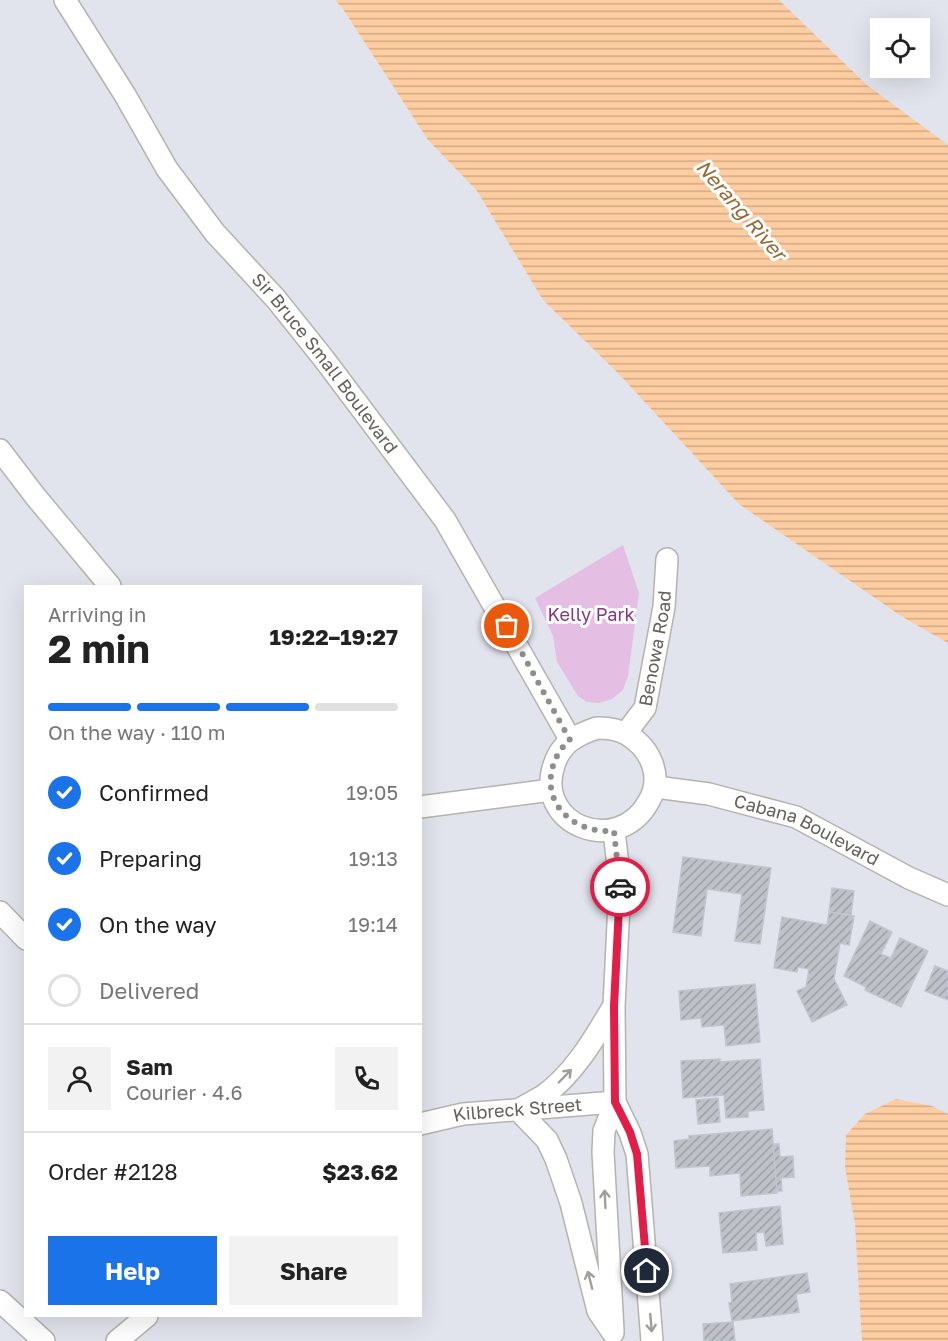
<!DOCTYPE html>
<html lang="en">
<head>
<meta charset="utf-8">
<style>
  body { margin:0; font-family:"Golos Text",sans-serif; background:#f2f2f2; color:#222; height:100vh; display:flex; flex-direction:column; font-size:22px; white-space:nowrap }
  * { box-sizing:border-box; margin:0 }
  p { font-size:20px; color:#767676 }
  .icon { flex:none; width:33px; height:33px; fill:none; stroke:currentColor; stroke-width:2; stroke-linecap:round; stroke-linejoin:round }
  .map { position:relative; flex:1; overflow:hidden }
  .side { position:absolute; left:24px; top:585px; width:398px; height:732px; display:flex; flex-direction:column; background:#fff; border-radius:0px; box-shadow:0 6px 24px #0002 }
  .side>* { flex:none }
  .controls { position:absolute; left:870px; top:18px; display:grid; gap:12px }
  .controls a { display:grid; place-items:center; width:60px; height:60px; border-radius:0px; background:#fff; box-shadow:0 6px 24px #0002; font-size:30px }
  .pin { position:absolute; display:grid; place-items:center; width:51px; height:51px; color:#fff; margin:-26px; border:3px solid #fff; border-radius:50%; box-shadow:0 2px 6px #0007 }
  .courier { position:absolute; display:grid; place-items:center; width:60px; height:60px; margin:-30px; border:4px solid #e11d48; border-radius:50%; background:#fff; color:#222; box-shadow:0 2px 8px #0007 }
  .overview em { font-style:normal; font-weight:700 }
  .overview div { display:flex; flex-direction:column-reverse }
  .overview { display:flex; align-items:center; justify-content:space-between; height:102px; padding:0 24px }
  h1 { font-size:39px; font-weight:700; line-height:45px }
  .bar { display:grid; grid-template-columns:repeat(4,1fr); gap:9px 6px; align-content:center; height:72px; padding:0 24px }
  .bar i { height:8px; border-radius:4px; background:#e0e0e0 }
  .bar .active { background:#1a73e8 }
  .bar p { grid-column:span 4 }
  .line { display:flex; align-items:center; gap:15px; padding:0 24px; border-top:2px solid #e0e0e0 }
  .line div { flex:1 }
  .round { display:grid; place-items:center; flex:none; width:63px; height:63px; border-radius:0px; background:#f2f2f2 }
  ol { padding:0 24px; list-style:none }
  li { display:flex; align-items:center; gap:18px; height:66px }
  li p { margin-inline-start:auto }
  li .icon { padding:6px; border-radius:50%; background:#1a73e8; color:#fff; stroke-width:4 }
  li:last-child { color:#767676 }
  li i { width:33px; height:33px; border:3px solid #e0e0e0; border-radius:50% }
  .primary-button { display:flex; gap:12px; margin-top:auto; padding:12px 24px }
  .primary-button a { flex:1; height:69px; border-radius:0px; background:#1a73e8; color:#fff; font-size:24px; font-weight:700; line-height:69px; text-align:center }
  .primary-button a+a { background:#f2f2f2; color:#222 }
  .map>svg:first-child { display:block }
  .green { fill:#e5bee4 }
  .water { fill:url(#water-rules) }
  .building { fill:url(#building-hatch); stroke:#c0c5d2; stroke-width:1.5 }
  .lines { fill:none; stroke-linecap:round; stroke-linejoin:round }
  .street-casing { stroke:#b5b3ae; stroke-width:24 }
  .street { stroke:#fff; stroke-width:21 }
  .oneway { stroke:#a19f9c }
  .done { stroke:#8f8e8d; stroke-width:6; stroke-dasharray:0 10.8 }
  .route { stroke:#e11d48; stroke-width:8 }
  .labels { text-anchor:middle; stroke-width:6; stroke-linejoin:round; paint-order:stroke }
  .street-label { font-size:18px; fill:#635f5a; stroke:#fff }
  .park-label { font-size:18px; fill:#873680; stroke:#fff }
  .water-label { font-size:20px; font-style:italic; fill:#966b36; stroke:#fff }
</style>
</head>
<body>
<div class="map">
<svg width="948" height="1341" viewBox="0 0 948 1341">
  <defs>
    <pattern id="water-rules" width="6" height="5" patternUnits="userSpaceOnUse" patternTransform="scale(1.5)"><rect width="6" height="5" fill="#fecda1"/><path d="M0 2.5h6" fill="none" stroke="#d1aa86"/></pattern>
    <pattern id="building-hatch" width="6" height="6" patternUnits="userSpaceOnUse" patternTransform="scale(1.5)"><rect width="6" height="6" fill="#bec1c8"/><path d="M-1 1l2-2M0 6l6-6M5 7l2-2" fill="none" stroke="#9ea0a5"/></pattern>
  </defs>
  <rect width="100%" height="100%" fill="#e2e4ed"/>
  <path class="green" d="M623,545L639,593L628,676L623,690L612,699L599,703L587,702L578,696L557,662L553,636L535,598Z"/>
  <path class="water" d="M335,0H779L867,85L948,145V643L901,616L739,504L618,373L543,300L477,191L428,140L343,9Z
    M896,1099L932,1106L948,1114V1341H862L855,1224L845,1167L846,1135L865,1114Z"/>
  <path class="building" d="M683,857L771,868L760,944L735,941L742,894L707,889L701,936L673,932Z
    M832,888L854,891L851,915L829,912Z
    M829,912L854,916L849,945L840,943L834,979L847,1005L812,1022L797,991L806,987L809,969L798,967L797,972L774,968L782,917L827,925Z
    M870,921L892,932L881,954L891,958L900,938L928,951L901,1007L865,990L866,987L844,976Z
    M935,966L948,971V1000L925,991Z
    M755,984L760,1042L726,1046L724,1025L702,1027L701,1018L681,1020L679,991Z
    M720,1059V1062L760,1059L764,1110L748,1111V1117L726,1118L724,1095L683,1098L681,1061Z
    M718,1098L720,1122L698,1124L696,1100Z
    M772,1129L777,1193L741,1196L740,1173L710,1176V1166L676,1168L674,1141L689,1139V1136Z
    M773,1144H779L780,1157L793,1156L794,1177L781,1178L782,1191H777Z
    M780,1206L783,1244L766,1246L764,1232L756,1233L757,1250L723,1253L719,1213Z
    M807,1273L810,1292L796,1294L799,1312L732,1321L729,1303L732,1302L730,1284Z
    M733,1322L735,1341H704L703,1324Z"/>
  <g class="lines">
    <g class="street-casing">
      <g id="street">
        <path id="s1" d="M65,0L125,95L167,169L215,233L276,299L324,359L445,520L570,739"/>
        <path d="M0,450L35,496L110,586"/>
        <path d="M597,728C607,728 619,729 628,735C651,749 663,777 649,801C618,858 534,825 554,765C561,743 576,735 597,728Z"/>
        <path id="s2" d="M626,733L645,708L664,607L667,559"/>
        <path id="s3" d="M656,787L709,794L796,817L909,878L948,895"/>
        <path d="M420,807L551,790"/>
        <path d="M614,831L620,883L614,1006L615,1102L630,1133L637,1154L652,1341"/>
        <path d="M0,912L26,939"/>
        <path id="s4" d="M420,1124L463,1114L615,1102"/>
        <path d="M0,1301L44,1341"/>
        <path d="M613,1330L603,1152L604,1131L615,1102"/>
        <path d="M613,1333L598,1311L571,1203L556,1159L547,1140L518,1110C526,1105 535,1101 543,1096C574,1074 594,1039 613,1007"/>
        <path d="M117,1341L147,1316"/>
      </g>
    </g>
    <use href="#street" class="street"/>
  </g>
  <defs><path id="oneway-shaft" d="M-6 0H5M1.5-3L5.5 0L1.5 3" fill="none" stroke-width="1.6" stroke-linecap="round" stroke-linejoin="round" transform="scale(1.5)"/></defs>
  <g class="oneway">
    <use href="#oneway-shaft" transform="translate(565 1076) rotate(-46)"/>
    <use href="#oneway-shaft" transform="translate(605 1199) rotate(-93)"/>
    <use href="#oneway-shaft" transform="translate(590 1280) rotate(-104)"/>
    <use href="#oneway-shaft" transform="translate(651 1323) rotate(85)"/>
  </g>
  <g class="lines">
    <path class="done" d="M507,626L570,740C566,744 560,749 558,754C535,797 569,834 614,831L620,887"/>
    <path class="route" d="M620,887L614,1006L615,1102L630,1132L637,1154L647,1271"/>
  </g>
  <g class="labels">
    <g class="street-label">
      <text dy="6" stroke="none"><textPath href="#s1" startOffset="448">Sir Bruce Small Boulevard</textPath></text>
      <text dy="6" stroke="none"><textPath href="#s2" startOffset="92">Benowa Road</textPath></text>
      <text dy="6" stroke="none"><textPath href="#s3" startOffset="158">Cabana Boulevard</textPath></text>
      <text dy="6" stroke="none"><textPath href="#s4" startOffset="99">Kilbreck Street</textPath></text>
    </g>
    <g class="park-label">
      <text x="591" y="621">Kelly Park</text>
    </g>
    <g class="water-label">
      <text transform="translate(741 210) rotate(49)" y="7">Nerang River</text>
    </g>
  </g>
</svg>
<div class="controls">
<a><svg class="icon" aria-label="locate" viewBox="0 0 24 24"><circle cx="12" cy="12" r="6"/><path d="M12 2v4M12 18v4M2 12h4M18 12h4"/></svg></a>
</div>
<div class="pin" style="left:507px;top:626px;background:#ea580c"><svg class="icon" aria-label="bag" viewBox="0 0 24 24"><path d="M5 8h14l-1 12H6zM9 8a3 3 0 0 1 6 0"/></svg></div>
<div class="pin" style="left:647px;top:1271px;background:#1f2937"><svg class="icon" aria-label="home" viewBox="0 0 24 24"><path d="M3 11l9-7 9 7M6 9v11h12V9"/></svg></div>
<div class="courier" style="left:620px;top:887px"><svg class="icon" aria-label="car" viewBox="0 0 24 24"><path d="M5 17H2v-5l4-1 3-4h7l3 4 3 1v5h-3M9 17h6M6 11h13"/><circle cx="7" cy="17" r="2"/><circle cx="17" cy="17" r="2"/></svg></div>
<section class="side">
<div class="overview"><div><h1>2 min</h1><p>Arriving in</p></div><em>19:22–19:27</em></div>
<div class="bar"><i class="active"></i><i class="active"></i><i class="active"></i><i></i><p>On the way · 110 m</p></div>
<ol>
<li><svg class="icon" aria-label="check" viewBox="0 0 24 24"><path d="M5 12l5 5 9-10"/></svg>Confirmed<p>19:05</p></li>
<li><svg class="icon" aria-label="check" viewBox="0 0 24 24"><path d="M5 12l5 5 9-10"/></svg>Preparing<p>19:13</p></li>
<li><svg class="icon" aria-label="check" viewBox="0 0 24 24"><path d="M5 12l5 5 9-10"/></svg>On the way<p>19:14</p></li>
<li><i></i>Delivered</li>
</ol>
<div class="line" style="height:108px"><a class="round"><svg class="icon" aria-label="person" viewBox="0 0 24 24"><circle cx="12" cy="8" r="4"/><path d="M4 21q1-7 8-7t8 7"/></svg></a><div><b>Sam</b><p>Courier · 4.6</p></div><a class="round"><svg class="icon" aria-label="phone" viewBox="0 0 24 24"><path d="M5 4h4l2 5-3 2q2 4 5 5l2-3 5 2v4C11 20 4 13 5 4z"/></svg></a></div>
<div class="line" style="height:78px"><div>Order #2128</div><b>$23.62</b></div>
<div class="primary-button"><a>Help</a><a>Share</a></div>
</section>
</div>
</body>
</html>
